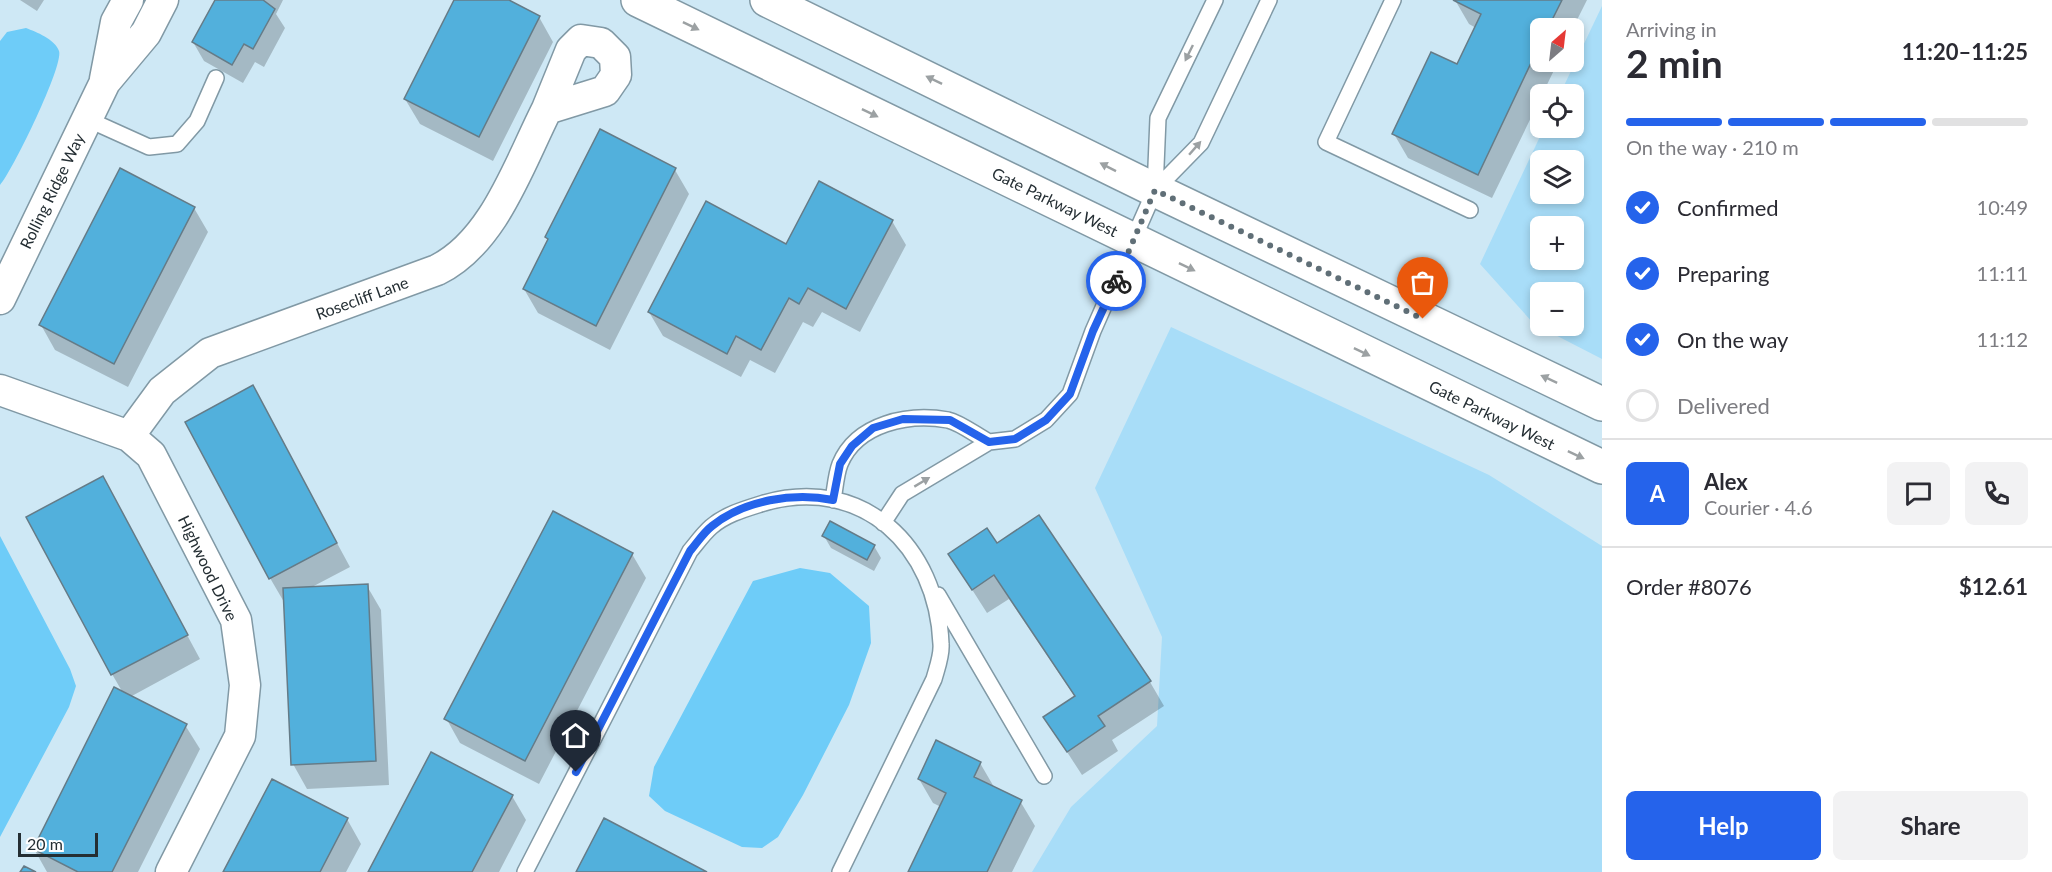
<!DOCTYPE html>
<html lang="en">
<head>
<meta charset="utf-8">
<style>
  body { margin:0; font-family:Lato,sans-serif; background:#f2f2f3; color:#2b2b33; height:100vh; display:flex; flex-direction:column; font-size:22px; white-space:nowrap }
  * { box-sizing:border-box; margin:0 }
  p { font-size:20px; color:#7c7c81 }
  .icon { flex:none; width:33px; height:33px; fill:none; stroke:currentColor; stroke-width:2; stroke-linecap:round; stroke-linejoin:round }
  .map { position:relative; flex:1; overflow:hidden }
  .panel { display:flex; flex-direction:column; background:#fff; width:450px }
  .panel>* { flex:none }
  .needle { width:39px; rotate:28deg }
  .controls { position:absolute; left:1530px; top:18px; display:grid; gap:12px }
  .controls a { display:grid; place-items:center; width:54px; height:54px; border-radius:9px; background:#fff; box-shadow:0 3px 9px #0003; font-size:30px }
  .scale { position:absolute; left:18px; bottom:15px; width:80px; box-sizing:border-box; padding-left:6px; border:3px solid #242e33; border-top:0; font-size:16px; line-height:21px; white-space:nowrap; color:#242e33; -webkit-text-stroke:4px #fff; paint-order:stroke }
  .pin { position:absolute; display:grid; place-items:center; width:51px; height:51px; color:#fff; margin:-62px -26px; border-radius:50% 50% 50% 0; rotate:-45deg; box-shadow:0 0 6px #0007 }
  .pin .icon { rotate:45deg }
  .courier { position:absolute; display:grid; place-items:center; width:60px; height:60px; margin:-30px; border:4px solid #2563eb; border-radius:50%; background:#fff; color:#222; box-shadow:0 2px 8px #0007 }
  .overview em { font-style:normal; font-weight:700 }
  .overview div { display:flex; flex-direction:column-reverse }
  .overview { display:flex; align-items:center; justify-content:space-between; height:102px; padding:0 24px }
  h1 { font-size:39px; font-weight:700; line-height:45px }
  .bar { display:grid; grid-template-columns:repeat(4,1fr); gap:9px 6px; align-content:center; height:72px; padding:0 24px }
  .bar i { height:8px; border-radius:4px; background:#e1e1e2 }
  .bar .selected { background:#2563eb }
  .bar p { grid-column:span 4 }
  .line { display:flex; align-items:center; gap:15px; padding:0 24px; border-top:2px solid #e1e1e2 }
  .line div { flex:1 }
  .round { display:grid; place-items:center; flex:none; width:63px; height:63px; border-radius:9px; background:#f2f2f3 }
  ol { padding:0 24px; list-style:none }
  li { display:flex; align-items:center; gap:18px; height:66px }
  li p { margin-inline-start:auto }
  li .icon { padding:6px; border-radius:50%; background:#2563eb; color:#fff; stroke-width:4 }
  li:last-child { color:#7c7c81 }
  li i { width:33px; height:33px; border:3px solid #e1e1e2; border-radius:50% }
  .cta { display:flex; gap:12px; margin-top:auto; padding:12px 24px }
  .cta a { flex:1; height:69px; border-radius:9px; background:#2563eb; color:#fff; font-size:24px; font-weight:700; line-height:69px; text-align:center }
  .cta a+a { background:#f2f2f3; color:#2b2b33 }
  main { display:flex; flex:1; min-height:0 }
  .map>svg:first-child { display:block }
  .green { fill:#a8ddf8; fill-rule:evenodd }
  .water { fill:#6eccf8 }
  .shadow { fill:#0003 }
  .building { fill:#52b0dc; stroke:#657b87; stroke-width:1.5 }
  .lines { fill:none; stroke-linecap:round; stroke-linejoin:round }
  .lane-casing { stroke:#8199a5; stroke-width:18 }
  .street-casing { stroke:#8199a5; stroke-width:33 }
  .secondary-casing { stroke:#8199a5; stroke-width:36 }
  .lane { stroke:#fff; stroke-width:15 }
  .street { stroke:#fff; stroke-width:30 }
  .secondary { stroke:#fff; stroke-width:33 }
  .oneway { fill:#9ca1a3 }
  .done { stroke:#606f77; stroke-width:6; stroke-dasharray:0 10.8 }
  .route { stroke:#2563eb; stroke-width:8 }
  .labels { text-anchor:middle; stroke-width:5; stroke-linejoin:round; paint-order:stroke }
  .street-label { font-size:16px; fill:#242e33; stroke:#fff }
</style>
</head>
<body>
<main>
<div class="map">
<svg width="1602" height="872" viewBox="0 0 1602 872">
  <rect width="100%" height="100%" fill="#cee8f5"/>
  <path class="green" d="M1602,6V359L1534,324L1480,264L1544,128H1574V94H1560ZM1540,160H1574V194H1540ZM1540,226H1574V260H1540ZM1540,292H1574V326H1540Z
    M1171,327L1489,475L1602,546V872H1032L1071,807L1157,726L1162,637L1095,488Z"/>
  <path class="water" d="M26,28C36,32 55,39 59,51C64,65 12,172 0,185V41L7,32Z
    M0,536L70,669L76,686L69,707L0,837Z
    M800,568L830,573L869,606L871,643L849,705L803,795L778,837L762,848L742,847L665,811L649,796L654,767L753,581Z"/>
  <path class="shadow" d="M20,0H44L37,11Z
    M216,0H283L276,14L285,28L264,67L255,62L243,83L204,61L193,42Z
    M456,0H506L539,17L553,42L493,161L420,124L405,99Z
    M1455,0H1587L1573,28H1540V62H1558L1492,198L1408,158L1394,134L1458,66L1476,28L1469,24Z
    M675,170L689,194L610,350L538,313L524,289Z
    M194,208L208,232L128,387L55,350L41,325Z
    M892,221L906,245L860,332L822,312L813,327L803,322L775,373L750,360L741,377L663,336L649,312L787,246Z
    M266,412L350,567L310,588L367,586L381,610L389,785L307,789L293,764L284,602L270,578Z
    M116,503L200,659L130,697L185,725L200,749L138,872H47L34,849L123,693L112,674Z
    M824,536L874,546L881,558L874,571L831,548Z
    M997,545L1150,682L1164,706L1112,740L1118,751L1082,775L1045,718L1075,697L1009,599L987,613L950,555Z
    M632,554L646,578L539,784L460,743L446,718Z
    M980,763L994,787L1020,801L1035,826L1012,872H909L941,807L933,803L919,779Z
    M512,796L526,820L499,872H370Z
    M347,819L361,844L346,872H225Z"/>
  <path class="building" d="M215,0H263L275,9L253,49L244,44L232,65L192,42Z
    M454,0H509L540,16L479,137L404,99Z
    M1453,0H1562L1548,28H1540V44L1478,175L1392,134L1431,52L1457,64L1481,14Z
    M600,129L676,168L596,326L523,289L548,239L545,237Z
    M120,168L195,207L114,364L39,325Z
    M819,181L893,220L846,309L808,288L799,304L789,298L761,350L736,336L727,354L648,312L706,201L786,244Z
    M253,385L337,543L269,579L185,422Z
    M103,476L188,635L111,675L26,517Z
    M553,511L633,553L525,761L444,719Z
    M1039,515L1151,681L1098,716L1105,726L1067,752L1043,717L1075,696L994,575L972,590L948,554L987,528L997,543Z
    M830,521L875,545L867,560L822,536Z
    M368,584L376,761L291,765L283,588Z
    M114,687L187,724L112,872H78L33,849Z
    M936,740L981,762L974,777L1022,800L987,872H908L946,793L918,779Z
    M431,752L513,795L472,872H368Z
    M272,779L348,818L320,872H223Z
    M604,818L707,872H576Z
    M24,866L36,872H20Z"/>
  <g class="lines">
    <g class="lane-casing">
      <path id="lane" d="M1393,0L1326,142L1470,210
        M87,119L149,147L177,144L197,121L216,78
        M1155,190L1201,143L1269,0
        M833,500C835,489 836,474 840,464C857,423 909,413 948,420C961,423 977,436 989,442
        M883,523L902,494L989,442L1015,439L1046,420L1070,394L1093,331L1155,190L1158,118L1215,0
        M938,595L1044,776
        M525,872L690,551C696,544 703,534 711,527C726,514 745,509 764,503C863,475 937,546 941,644C942,655 937,668 934,679L840,872"/>
    </g>
    <g class="street-casing">
      <path id="street" d="M105,79L116,22L128,0
        M0,299L105,82L146,33L163,0
        M0,390L129,436L151,455L236,620L245,685L240,736L171,872
        M129,436L162,391L210,353L437,270C494,242 519,164 547,109L605,91L616,75L615,57L601,43L581,40L571,50L547,109"/>
    </g>
    <g class="secondary-casing">
      <path id="secondary" d="M638,0L1602,467
        M767,0L1155,190L1602,404"/>
    </g>
    <use href="#lane" class="lane"/>
    <use href="#street" class="street"/>
    <use href="#secondary" class="secondary"/>
  </g>
  <defs><path id="oneway-solid" d="M-6-.8H1V-3.2L6.5 0L1 3.2V.8H-6Z" transform="scale(1.5)"/></defs>
  <g class="oneway">
    <use href="#oneway-solid" transform="translate(691 26) rotate(26)"/>
    <use href="#oneway-solid" transform="translate(1189 53) rotate(116)"/>
    <use href="#oneway-solid" transform="translate(934 80) rotate(-154)"/>
    <use href="#oneway-solid" transform="translate(870 113) rotate(26)"/>
    <use href="#oneway-solid" transform="translate(1195 148) rotate(-49)"/>
    <use href="#oneway-solid" transform="translate(1108 167) rotate(-153)"/>
    <use href="#oneway-solid" transform="translate(1187 267) rotate(26)"/>
    <use href="#oneway-solid" transform="translate(1362 352) rotate(26)"/>
    <use href="#oneway-solid" transform="translate(1549 379) rotate(-155)"/>
    <use href="#oneway-solid" transform="translate(1576 455) rotate(25)"/>
    <use href="#oneway-solid" transform="translate(922 482) rotate(-31)"/>
  </g>
  <g class="lines">
    <path class="done" d="M1116,281L1155,190L1423,319"/>
    <path class="route" d="M576,772L690,551C697,543 703,533 712,526C744,500 794,492 833,500L840,464L852,446L873,428L903,419L950,420L989,442L1015,439L1046,420L1070,394L1093,331L1116,281"/>
  </g>
  <g class="labels">
    <g class="street-label">
      <text transform="translate(52 191) rotate(-64)" y="6">Rolling Ridge Way</text>
      <text transform="translate(1055 202) rotate(26)" y="6">Gate Parkway West</text>
      <text transform="translate(362 298) rotate(-20)" y="6">Rosecliff Lane</text>
      <text transform="translate(1492 415) rotate(26)" y="6">Gate Parkway West</text>
      <text transform="translate(208 568) rotate(64)" y="6">Highwood Drive</text>
    </g>
  </g>
</svg>
<div class="controls">
<a><svg class="needle" viewBox="-14 -14 28 28"><path d="M0-13l5 13h-10z" fill="#e53935"/><path d="M0 13l5-13h-10z" fill="#7c7c81"/></svg></a>
<a><svg class="icon" aria-label="locate" viewBox="0 0 24 24"><circle cx="12" cy="12" r="6"/><path d="M12 2v4M12 18v4M2 12h4M18 12h4"/></svg></a>
<a><svg class="icon" aria-label="layers" viewBox="0 0 24 24"><path d="M12 4l9 5-9 5-9-5zM3 14l9 5 9-5"/></svg></a>
<a>+</a>
<a>−</a>
</div>
<div class="scale">20 m</div>
<div class="pin" style="left:1423px;top:319px;background:#ea580c"><svg class="icon" aria-label="bag" viewBox="0 0 24 24"><path d="M5 8h14l-1 12H6zM9 8a3 3 0 0 1 6 0"/></svg></div>
<div class="pin" style="left:576px;top:772px;background:#1f2937"><svg class="icon" aria-label="home" viewBox="0 0 24 24"><path d="M3 11l9-7 9 7M6 9v11h12V9"/></svg></div>
<div class="courier" style="left:1116px;top:281px"><svg class="icon" aria-label="bike" viewBox="0 0 24 24"><circle cx="6" cy="16" r="4"/><circle cx="18" cy="16" r="4"/><path d="M6 16l4-8h5l3 8M10 8l3 8H6M13 5h3"/></svg></div>
</div>
<section class="panel">
<div class="overview"><div><h1>2 min</h1><p>Arriving in</p></div><em>11:20–11:25</em></div>
<div class="bar"><i class="selected"></i><i class="selected"></i><i class="selected"></i><i></i><p>On the way · 210 m</p></div>
<ol>
<li><svg class="icon" aria-label="check" viewBox="0 0 24 24"><path d="M5 12l5 5 9-10"/></svg>Confirmed<p>10:49</p></li>
<li><svg class="icon" aria-label="check" viewBox="0 0 24 24"><path d="M5 12l5 5 9-10"/></svg>Preparing<p>11:11</p></li>
<li><svg class="icon" aria-label="check" viewBox="0 0 24 24"><path d="M5 12l5 5 9-10"/></svg>On the way<p>11:12</p></li>
<li><i></i>Delivered</li>
</ol>
<div class="line" style="height:108px"><b class="round" style="background:#2563eb;color:#fff">A</b><div><b>Alex</b><p>Courier · 4.6</p></div><a class="round"><svg class="icon" aria-label="chat" viewBox="0 0 24 24"><path d="M4 5h16v11H9l-5 4z"/></svg></a><a class="round"><svg class="icon" aria-label="phone" viewBox="0 0 24 24"><path d="M5 4h4l2 5-3 2q2 4 5 5l2-3 5 2v4C11 20 4 13 5 4z"/></svg></a></div>
<div class="line" style="height:78px"><div>Order #8076</div><b>$12.61</b></div>
<div class="cta"><a>Help</a><a>Share</a></div>
</section>
</main>
</body>
</html>
